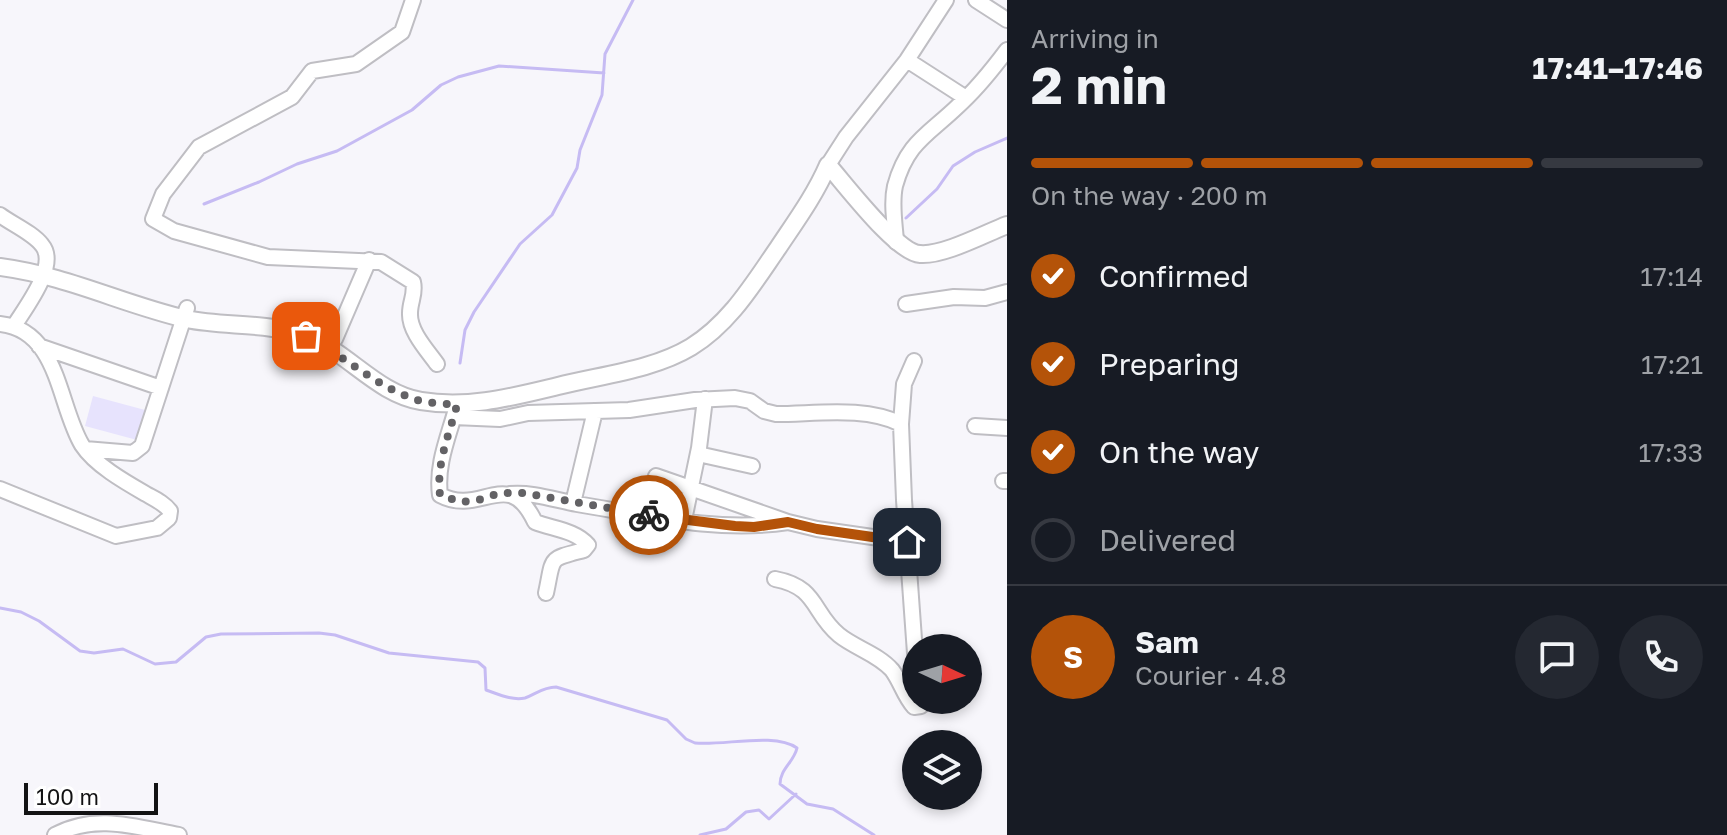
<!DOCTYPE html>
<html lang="en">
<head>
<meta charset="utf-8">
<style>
  body { margin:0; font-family:"Golos Text",sans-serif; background:#242831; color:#f1f3f6; height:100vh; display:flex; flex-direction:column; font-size:30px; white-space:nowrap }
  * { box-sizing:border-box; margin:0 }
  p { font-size:26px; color:#9ea1a6 }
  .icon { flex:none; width:44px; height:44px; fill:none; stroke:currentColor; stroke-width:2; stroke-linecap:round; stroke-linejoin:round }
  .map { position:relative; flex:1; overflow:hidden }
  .side { display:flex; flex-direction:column; background:#171b24; width:720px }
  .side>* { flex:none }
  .needle { width:52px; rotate:94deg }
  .tools { position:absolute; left:902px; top:634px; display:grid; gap:16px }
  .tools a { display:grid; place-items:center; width:80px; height:80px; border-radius:50%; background:#171b24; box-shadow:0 4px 12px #0003; font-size:40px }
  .scale { position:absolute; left:24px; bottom:20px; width:134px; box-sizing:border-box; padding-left:8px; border:4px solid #131314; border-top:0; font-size:22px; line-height:28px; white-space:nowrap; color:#131314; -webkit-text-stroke:6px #fff; paint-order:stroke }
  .pin { position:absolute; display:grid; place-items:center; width:68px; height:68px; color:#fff; margin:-34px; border-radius:16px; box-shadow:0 4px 12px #0006 }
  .courier { position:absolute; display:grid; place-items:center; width:80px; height:80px; margin:-40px; border:6px solid #b45309; border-radius:50%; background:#fff; color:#222; box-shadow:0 2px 10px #0007 }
  .head em { font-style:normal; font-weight:700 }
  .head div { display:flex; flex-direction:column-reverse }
  .head { display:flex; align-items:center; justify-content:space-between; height:136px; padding:0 24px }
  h1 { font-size:52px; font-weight:700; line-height:60px }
  .bar { display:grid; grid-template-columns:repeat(4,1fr); gap:12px 8px; align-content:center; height:96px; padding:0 24px }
  .bar i { height:10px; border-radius:6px; background:#363941 }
  .bar .on { background:#b45309 }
  .bar p { grid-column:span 4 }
  .line { display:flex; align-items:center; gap:20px; padding:0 24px; border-top:2px solid #363941 }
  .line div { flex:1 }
  .round { display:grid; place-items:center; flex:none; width:84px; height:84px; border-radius:42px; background:#242831 }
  ol { padding:0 24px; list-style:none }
  li { display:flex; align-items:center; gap:24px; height:88px }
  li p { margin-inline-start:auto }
  li .icon { padding:8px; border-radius:50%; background:#b45309; color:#fff; stroke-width:4 }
  li:last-child { color:#9ea1a6 }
  li i { width:44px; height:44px; border:4px solid #363941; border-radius:50% }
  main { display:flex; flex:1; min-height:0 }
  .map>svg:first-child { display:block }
  .green { fill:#e7e3fd }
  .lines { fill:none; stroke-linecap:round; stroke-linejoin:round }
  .stream { stroke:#c6bbf3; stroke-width:3 }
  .minor-casing { stroke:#bfbec3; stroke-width:18 }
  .major-casing { stroke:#bfbec3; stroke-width:20 }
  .minor { stroke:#fff; stroke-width:14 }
  .major { stroke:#fff; stroke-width:16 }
  .done { stroke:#636265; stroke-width:8; stroke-dasharray:0 14.4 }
  .route { stroke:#b45309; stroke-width:10 }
</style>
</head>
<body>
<main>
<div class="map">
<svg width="1007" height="835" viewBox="0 0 1007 835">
  <rect width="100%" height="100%" fill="#f7f6fb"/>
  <path class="green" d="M93,396L145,410L137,440L85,426Z"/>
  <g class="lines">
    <path class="stream" d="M204,204L259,182L297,164L337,151L412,110L441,85L458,77L499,66L604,73
      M906,218L937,189L953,166L975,152L1007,138
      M460,363L465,330L474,312L520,244L552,215L577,168L580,150L602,95L605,54L633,0
      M0,608L21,612L39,621L80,651L94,653L123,649L155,664L176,662L206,637L221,634L319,633L335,635L389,653L478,662L485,668L486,690C498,694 512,701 525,698C536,694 543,687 556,687L667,720L686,739L695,743C724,746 774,732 797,748C794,762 780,769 780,784L807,804L833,809L874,835
      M700,835L726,829L746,812L759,810L769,819L796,794"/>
    <g class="minor-casing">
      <path id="minor" d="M413,0L402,32L356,64L312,71L292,97L199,147L163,194L153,219L174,231L268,257L381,262L413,282C416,294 410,301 410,313C409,331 427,350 437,364
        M976,0L1007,20
        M907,60L966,98
        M828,165L846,137L907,60L946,0
        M0,215C12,224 33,233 42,245C59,265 25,308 14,326
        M896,242C895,224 891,204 895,186C907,142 928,135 958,106C977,89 992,70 1007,50
        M906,304L954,297L985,298L1007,292
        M0,324C59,330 58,405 82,445C95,465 125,482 146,494C155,499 164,503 170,511L169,518L157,528L116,536L0,489
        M335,339L369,260
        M39,346L161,388
        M914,361L904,384L901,424L904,500L916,667
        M456,409C448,438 436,465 440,495C481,517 508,465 535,522C553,529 575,530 588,545L584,550C547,560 554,556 546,593
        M454,417L500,419L528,413L629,410L695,400L735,398L750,401L764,411L776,414C816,414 865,406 901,424
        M975,426L1007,428
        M85,449L133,453L142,446L187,308
        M698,454L752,466
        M656,476L788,522L817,529L907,542
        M1003,481H1007
        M510,494C533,492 555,500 577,504C646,515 718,533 788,522
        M573,503L595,411
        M684,520L699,448L705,399
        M775,579C818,587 812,613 839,635C855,648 878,654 892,670C901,682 904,696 914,707L921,706L927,700
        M55,835C95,813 136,827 179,835"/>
    </g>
    <g class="major-casing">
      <path id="major" d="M828,165C845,184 897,253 920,254C943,256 984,234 1007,225
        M0,267C68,276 122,304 186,319C225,327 268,322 306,336C347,351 377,394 421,401C468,409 512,397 558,386C601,375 653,370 691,347C730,323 753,284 778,248C796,221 815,195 828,165"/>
    </g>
    <use href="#minor" class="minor"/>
    <use href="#major" class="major"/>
  </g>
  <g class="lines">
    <path class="done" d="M306,336C343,355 374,385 414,399C427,404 443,403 457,405C449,435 436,464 440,495L461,502L478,500L500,493H524L649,515"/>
    <path class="route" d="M649,515L735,526L754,527L788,522L817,529L907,542"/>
  </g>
</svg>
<div class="tools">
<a><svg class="needle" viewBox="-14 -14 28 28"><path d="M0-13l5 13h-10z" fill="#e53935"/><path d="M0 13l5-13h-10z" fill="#9ea1a6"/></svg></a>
<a><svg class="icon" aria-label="layers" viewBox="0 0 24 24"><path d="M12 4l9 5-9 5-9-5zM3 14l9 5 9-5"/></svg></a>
</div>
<div class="scale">100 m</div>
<div class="pin" style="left:306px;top:336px;background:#ea580c"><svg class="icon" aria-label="bag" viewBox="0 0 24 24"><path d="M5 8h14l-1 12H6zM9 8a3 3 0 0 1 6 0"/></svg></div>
<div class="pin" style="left:907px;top:542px;background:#1f2937"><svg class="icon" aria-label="home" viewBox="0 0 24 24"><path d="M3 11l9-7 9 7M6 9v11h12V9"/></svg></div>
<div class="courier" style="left:649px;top:515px"><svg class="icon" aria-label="bike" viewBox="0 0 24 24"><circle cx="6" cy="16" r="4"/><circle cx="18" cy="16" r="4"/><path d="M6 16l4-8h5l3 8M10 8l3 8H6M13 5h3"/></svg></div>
</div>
<section class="side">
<div class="head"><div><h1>2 min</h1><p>Arriving in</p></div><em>17:41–17:46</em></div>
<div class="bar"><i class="on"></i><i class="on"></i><i class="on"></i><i></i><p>On the way · 200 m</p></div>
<ol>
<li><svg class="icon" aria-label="check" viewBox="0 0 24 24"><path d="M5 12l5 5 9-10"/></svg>Confirmed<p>17:14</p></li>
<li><svg class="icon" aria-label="check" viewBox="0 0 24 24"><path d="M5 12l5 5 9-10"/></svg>Preparing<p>17:21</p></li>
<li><svg class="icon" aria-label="check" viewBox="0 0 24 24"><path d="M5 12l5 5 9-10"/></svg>On the way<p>17:33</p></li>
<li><i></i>Delivered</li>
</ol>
<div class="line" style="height:144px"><b class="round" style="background:#b45309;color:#fff">S</b><div><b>Sam</b><p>Courier · 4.8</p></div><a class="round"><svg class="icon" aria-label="chat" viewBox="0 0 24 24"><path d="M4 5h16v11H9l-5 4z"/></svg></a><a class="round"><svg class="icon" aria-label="phone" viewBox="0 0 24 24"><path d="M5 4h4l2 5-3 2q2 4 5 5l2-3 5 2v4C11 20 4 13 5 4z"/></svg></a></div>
</section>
</main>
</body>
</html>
